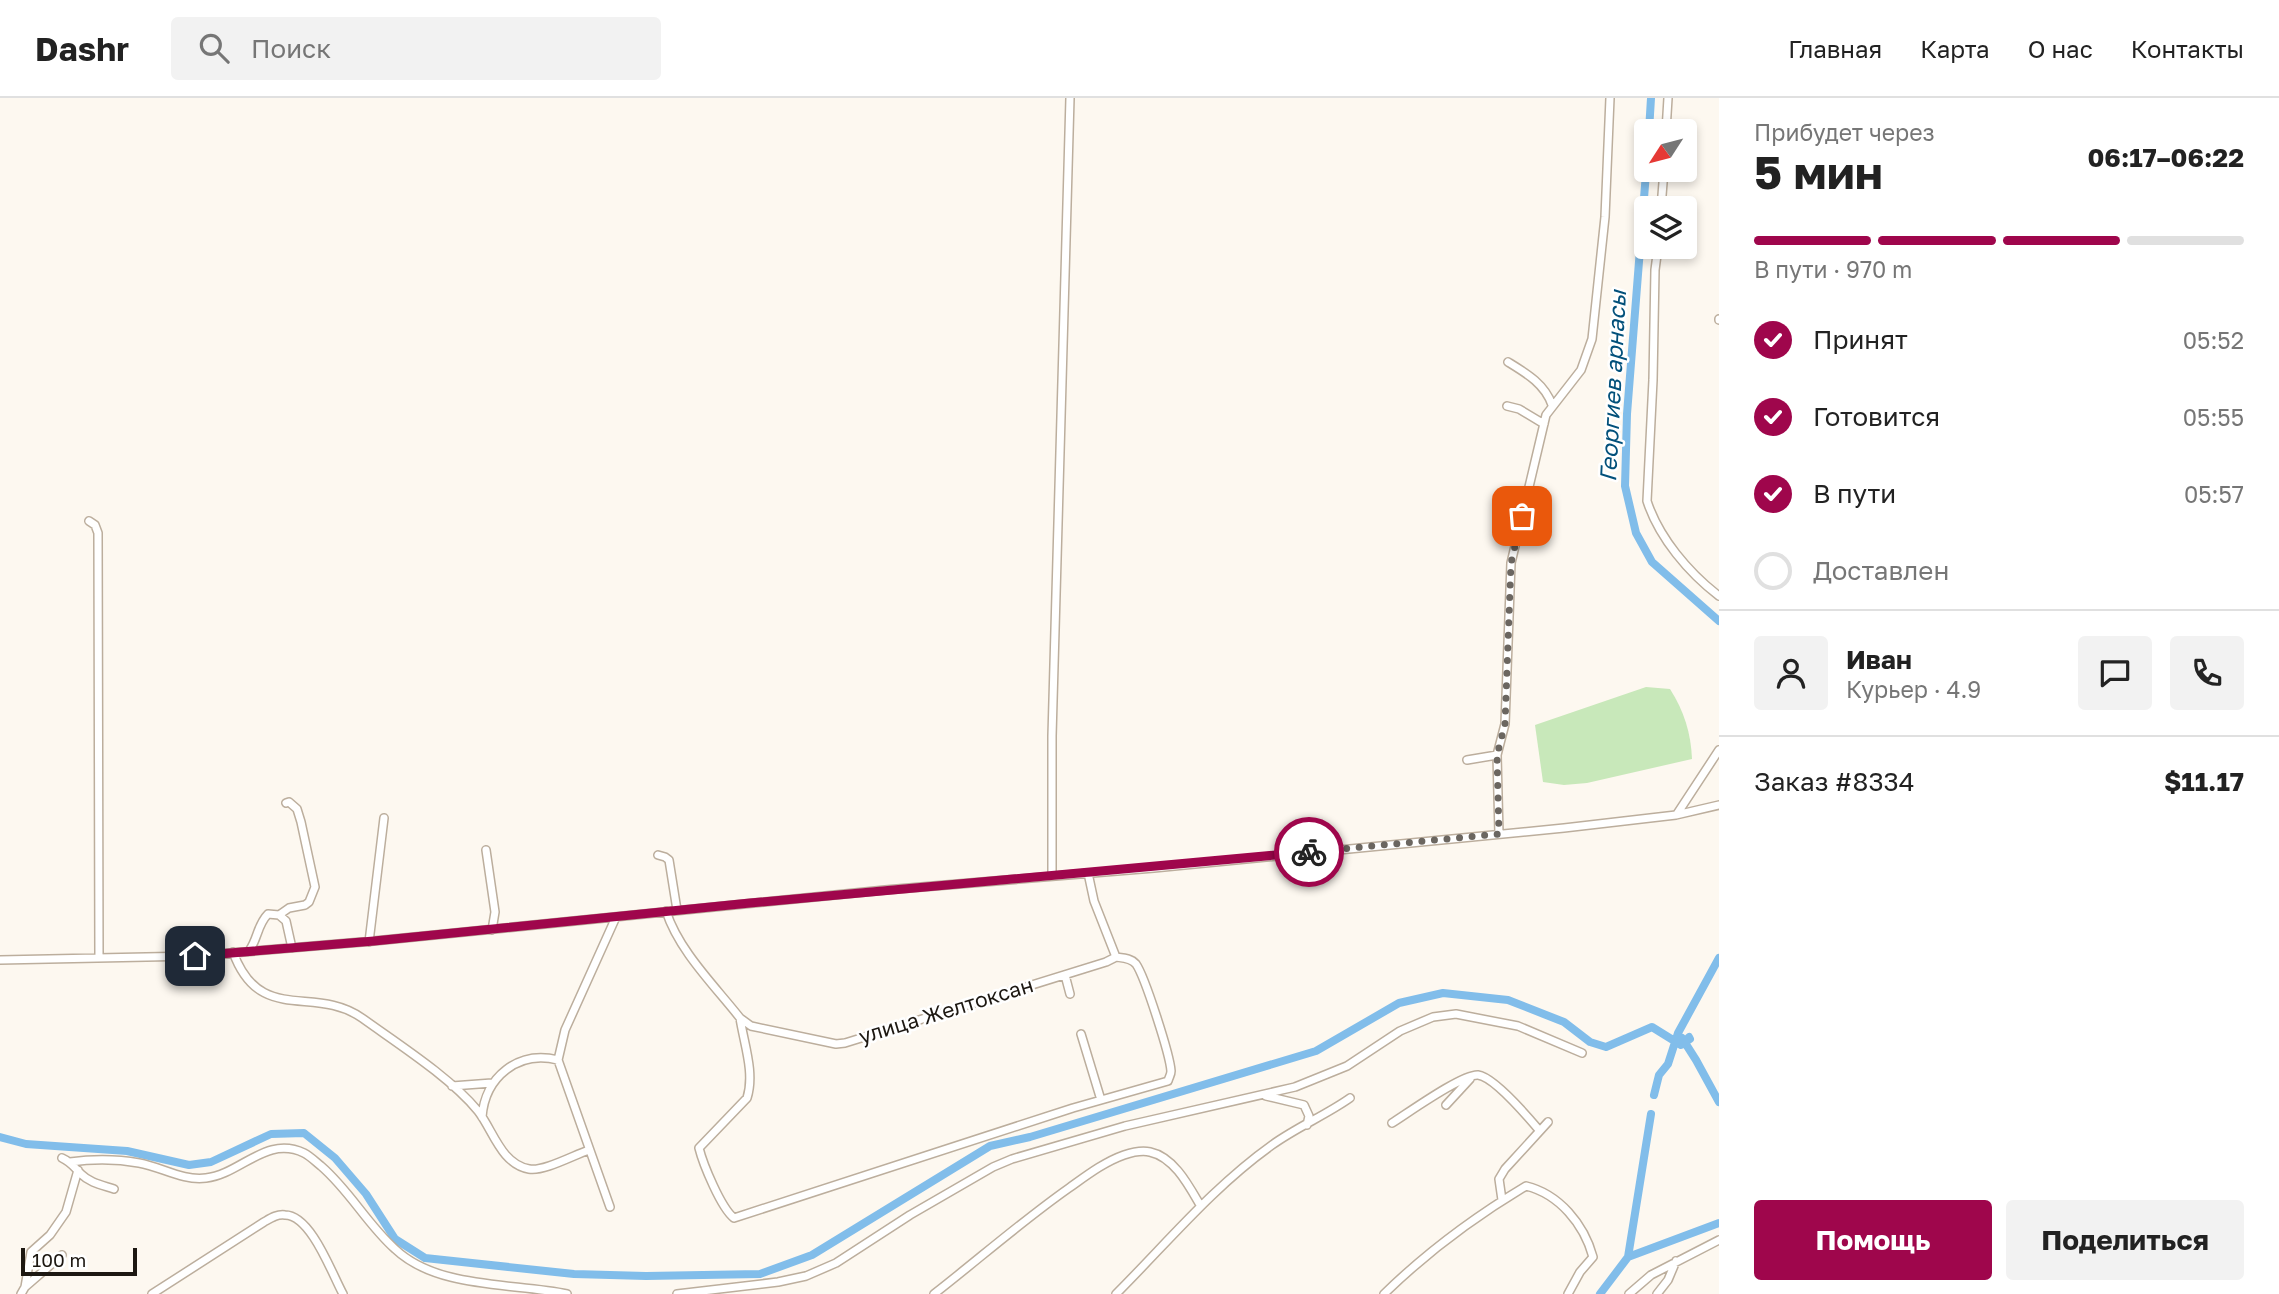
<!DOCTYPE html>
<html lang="ru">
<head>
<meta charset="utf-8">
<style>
  body { margin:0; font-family:"Golos Text",sans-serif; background:#f2f2f2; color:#222; height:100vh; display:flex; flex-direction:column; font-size:26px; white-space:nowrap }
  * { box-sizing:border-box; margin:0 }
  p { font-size:23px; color:#767676 }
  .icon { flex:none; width:38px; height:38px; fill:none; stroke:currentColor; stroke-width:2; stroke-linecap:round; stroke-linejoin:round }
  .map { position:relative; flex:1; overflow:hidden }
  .details { display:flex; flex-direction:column; background:#fff; width:560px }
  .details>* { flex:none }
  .needle { width:46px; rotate:234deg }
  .tools { position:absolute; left:1634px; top:21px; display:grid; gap:14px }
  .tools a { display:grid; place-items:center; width:63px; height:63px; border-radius:7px; background:#fff; box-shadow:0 4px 10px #0003; font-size:35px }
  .scale { position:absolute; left:21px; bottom:18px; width:116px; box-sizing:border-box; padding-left:7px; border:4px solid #1d1812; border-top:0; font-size:19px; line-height:24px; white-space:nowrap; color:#1d1812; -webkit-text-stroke:5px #fff; paint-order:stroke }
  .pin { position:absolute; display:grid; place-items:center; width:60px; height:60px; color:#fff; margin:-30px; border-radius:14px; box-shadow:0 4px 10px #0006 }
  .courier { position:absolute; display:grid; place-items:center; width:70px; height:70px; margin:-35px; border:5px solid #9f064c; border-radius:50%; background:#fff; color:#222; box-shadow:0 2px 9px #0007 }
  .summary em { font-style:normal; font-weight:700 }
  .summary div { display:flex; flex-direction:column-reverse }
  .summary { display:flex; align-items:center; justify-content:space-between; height:119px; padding:0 35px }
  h1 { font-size:46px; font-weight:700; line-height:52px }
  .bar { display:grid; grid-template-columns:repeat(4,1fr); gap:10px 7px; align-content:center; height:84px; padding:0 35px }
  .bar i { height:9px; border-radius:5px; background:#e0e0e0 }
  .bar .on { background:#9f064c }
  .bar p { grid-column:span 4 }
  .line { display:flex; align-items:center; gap:18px; padding:0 35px; border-top:2px solid #e0e0e0 }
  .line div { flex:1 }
  .round { display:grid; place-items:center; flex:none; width:74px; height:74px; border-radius:7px; background:#f2f2f2 }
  ol { padding:0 35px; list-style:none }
  li { display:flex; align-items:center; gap:21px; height:77px }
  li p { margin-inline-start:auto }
  li .icon { padding:7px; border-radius:50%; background:#9f064c; color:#fff; stroke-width:4 }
  li:last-child { color:#767676 }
  li i { width:38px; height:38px; border:4px solid #e0e0e0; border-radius:50% }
  .button { display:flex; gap:14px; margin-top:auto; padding:14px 35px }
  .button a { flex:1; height:80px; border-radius:7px; background:#9f064c; color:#fff; font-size:28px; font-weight:700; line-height:80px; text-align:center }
  .button a+a { background:#f2f2f2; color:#222 }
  header { display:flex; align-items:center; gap:42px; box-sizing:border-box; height:98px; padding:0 35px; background:#fff; border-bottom:2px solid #e0e0e0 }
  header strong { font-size:33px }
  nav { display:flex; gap:38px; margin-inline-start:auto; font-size:24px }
  .search { width:490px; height:63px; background:#f2f2f2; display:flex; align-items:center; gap:18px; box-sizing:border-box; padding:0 24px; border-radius:7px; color:#767676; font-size:26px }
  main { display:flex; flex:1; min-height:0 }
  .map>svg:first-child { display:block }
  .green { fill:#c8e8ba }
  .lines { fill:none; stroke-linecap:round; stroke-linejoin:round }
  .canal { stroke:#81bdea; stroke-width:8 }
  .street-casing { stroke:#bcae9d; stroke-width:10 }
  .street { stroke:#fff; stroke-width:7 }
  .done { stroke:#6b6660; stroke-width:7; stroke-dasharray:0 12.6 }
  .route { stroke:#9f064c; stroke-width:9 }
  .labels { text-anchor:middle; stroke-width:5; stroke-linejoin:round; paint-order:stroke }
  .street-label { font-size:21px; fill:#1d1812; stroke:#fff }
  .water-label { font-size:23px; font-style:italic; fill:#02507a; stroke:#fff }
</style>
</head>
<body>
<header>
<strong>Dashr</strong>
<div class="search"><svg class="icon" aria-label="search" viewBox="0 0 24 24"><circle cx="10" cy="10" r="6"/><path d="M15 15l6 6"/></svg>Поиск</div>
<nav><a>Главная</a><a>Карта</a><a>О нас</a><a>Контакты</a></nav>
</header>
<main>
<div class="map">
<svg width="1719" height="1196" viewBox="0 0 1719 1196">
  <rect width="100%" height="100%" fill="#fdf8f0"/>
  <path class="green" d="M1646,589L1670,591C1684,613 1691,635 1692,661L1587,685L1564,687L1543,684L1535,627Z"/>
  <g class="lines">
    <path class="canal" d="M1649,33L1651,0
      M1647,62L1627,316L1625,388L1636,435L1652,464L1719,523
      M1682,940L1696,962L1719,1004
      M1654,997L1659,977L1668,966L1678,935L1719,860
      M0,1039L26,1046L127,1053L189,1067L211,1064L271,1036L304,1035L335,1060L366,1096L395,1141L425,1160L574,1176L646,1178L760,1176L812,1157L990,1048L1030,1039L1316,953L1399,905L1443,895L1508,902L1564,924L1590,944L1606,949L1652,929L1681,947L1690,941L1689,939
      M1628,1159L1719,1125
      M1600,1196L1628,1159L1651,1016"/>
    <g class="street-casing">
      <path id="street" d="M1666,33L1668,0
        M1661,110L1664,72
        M1658,149L1655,172L1653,282L1647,403C1659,440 1689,475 1719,498
        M1719,222V221
        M1508,264C1526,275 1545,286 1552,307
        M1507,308L1519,311L1544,326
        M89,423L95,427L98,435L99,860
        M1467,662L1497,657
        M1677,716L1719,652
        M1499,736L1497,657L1505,626L1511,465L1546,317L1581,272L1592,241L1605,119L1610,0
        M486,752L495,814L492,832
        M658,757L665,759L669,762L677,812
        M1088,775L1094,803L1116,859
        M1052,778V638L1070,0
        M666,813C679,853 714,887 740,920L751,928L836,946L845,945L1106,864L1116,859
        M279,817L289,810L305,807L309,804L315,789L301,724L297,711L289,704L286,705
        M369,844L384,720
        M249,853C258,841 257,827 268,816L279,817L286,823L292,850
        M233,854C260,928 314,886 362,920C398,946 450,979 478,1013C493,1032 501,1066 529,1071C543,1074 574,1057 589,1052
        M0,862L195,858L374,843L885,792L1154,770L1564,730L1676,717L1719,707
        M1065,877L1070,896
        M740,920C744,946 755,975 747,1000L699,1050C703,1066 721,1110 734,1120L1073,1010L1168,983C1169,979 1171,977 1171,973C1170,957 1145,879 1136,866C1131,860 1123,860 1116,859
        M1081,936L1101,1002
        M452,988L492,985
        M1266,998L1304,1007L1309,1018L1307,1027
        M1446,1007L1470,981
        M482,1019C485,979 518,952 558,962
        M1392,1025C1408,1015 1462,976 1478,977C1494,979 1528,1019 1539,1032
        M62,1060C71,1064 74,1069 81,1076C90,1085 102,1087 114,1091
        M70,1064C92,1061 117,1061 139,1065C162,1069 182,1083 206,1080C241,1076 266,1037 304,1055C310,1058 316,1064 321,1068C350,1093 367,1126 395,1151C437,1191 514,1185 567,1196
        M1502,1102L1499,1081L1505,1071L1548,1024
        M610,1109L558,962L565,932L616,819
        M25,1189L62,1157
        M21,1196L25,1189L31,1154L50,1137L66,1114L78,1072
        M152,1196L264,1124C271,1120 277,1116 285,1117C311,1117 332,1176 343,1196
        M677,1196L778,1184L806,1178L836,1165L910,1117L993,1069L1012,1061L1125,1028L1295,989L1347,968L1400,933L1433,919L1456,916L1518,928L1582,955
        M934,1196C979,1161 1022,1123 1069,1090C1086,1078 1104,1064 1124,1057C1133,1054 1141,1052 1150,1054C1174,1059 1189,1088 1200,1107
        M1116,1196C1167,1145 1213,1089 1272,1047C1297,1029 1326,1017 1350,1000
        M1384,1196C1426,1155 1476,1118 1526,1088C1559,1096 1584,1126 1593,1159L1580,1174L1568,1196
        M1629,1196L1651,1177L1719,1142
        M1657,1196L1668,1182L1676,1163"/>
    </g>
    <use href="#street" class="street"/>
  </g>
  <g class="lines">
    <path class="done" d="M1309,754L1499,736L1497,657L1505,626L1511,465L1522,418"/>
    <path class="route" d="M195,858L374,843L750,805L1309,754"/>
  </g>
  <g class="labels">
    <g class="street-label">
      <text transform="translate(946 913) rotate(-17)" y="7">улица Желтоксан</text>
    </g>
    <g class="water-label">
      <text transform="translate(1613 288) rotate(-87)" y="8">Георгиев арнасы</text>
    </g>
  </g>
</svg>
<div class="tools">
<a><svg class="needle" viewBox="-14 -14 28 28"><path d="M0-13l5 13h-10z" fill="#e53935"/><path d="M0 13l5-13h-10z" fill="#767676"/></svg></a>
<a><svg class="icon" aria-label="layers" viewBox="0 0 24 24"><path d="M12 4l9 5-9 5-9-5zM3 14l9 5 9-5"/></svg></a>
</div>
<div class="scale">100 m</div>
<div class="pin" style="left:1522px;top:418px;background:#ea580c"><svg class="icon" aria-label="bag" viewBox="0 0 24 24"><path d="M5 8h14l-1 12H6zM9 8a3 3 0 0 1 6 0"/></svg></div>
<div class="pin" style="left:195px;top:858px;background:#1f2937"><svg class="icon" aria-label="home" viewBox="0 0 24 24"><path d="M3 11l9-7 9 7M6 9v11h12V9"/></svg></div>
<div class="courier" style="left:1309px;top:754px"><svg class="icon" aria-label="bike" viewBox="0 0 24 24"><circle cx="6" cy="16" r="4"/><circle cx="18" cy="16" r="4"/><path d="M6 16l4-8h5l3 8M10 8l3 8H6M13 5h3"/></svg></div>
</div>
<section class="details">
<div class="summary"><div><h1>5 мин</h1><p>Прибудет через</p></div><em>06:17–06:22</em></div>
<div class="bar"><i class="on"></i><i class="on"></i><i class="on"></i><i></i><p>В пути · 970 m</p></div>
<ol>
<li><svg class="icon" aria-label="check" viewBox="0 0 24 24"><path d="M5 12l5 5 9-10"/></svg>Принят<p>05:52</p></li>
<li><svg class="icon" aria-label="check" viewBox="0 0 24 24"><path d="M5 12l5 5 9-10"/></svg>Готовится<p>05:55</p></li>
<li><svg class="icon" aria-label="check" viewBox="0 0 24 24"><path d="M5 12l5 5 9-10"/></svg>В пути<p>05:57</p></li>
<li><i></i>Доставлен</li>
</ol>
<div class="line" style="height:126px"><a class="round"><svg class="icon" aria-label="person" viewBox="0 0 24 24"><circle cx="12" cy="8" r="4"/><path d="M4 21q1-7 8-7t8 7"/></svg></a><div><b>Иван</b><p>Курьер · 4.9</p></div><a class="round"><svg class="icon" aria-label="chat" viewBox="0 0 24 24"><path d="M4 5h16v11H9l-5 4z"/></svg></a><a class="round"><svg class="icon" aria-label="phone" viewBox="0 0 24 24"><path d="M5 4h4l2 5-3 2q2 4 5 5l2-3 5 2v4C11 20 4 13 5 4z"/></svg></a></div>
<div class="line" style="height:91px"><div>Заказ #8334</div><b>$11.17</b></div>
<div class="button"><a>Помощь</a><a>Поделиться</a></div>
</section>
</main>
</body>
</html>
